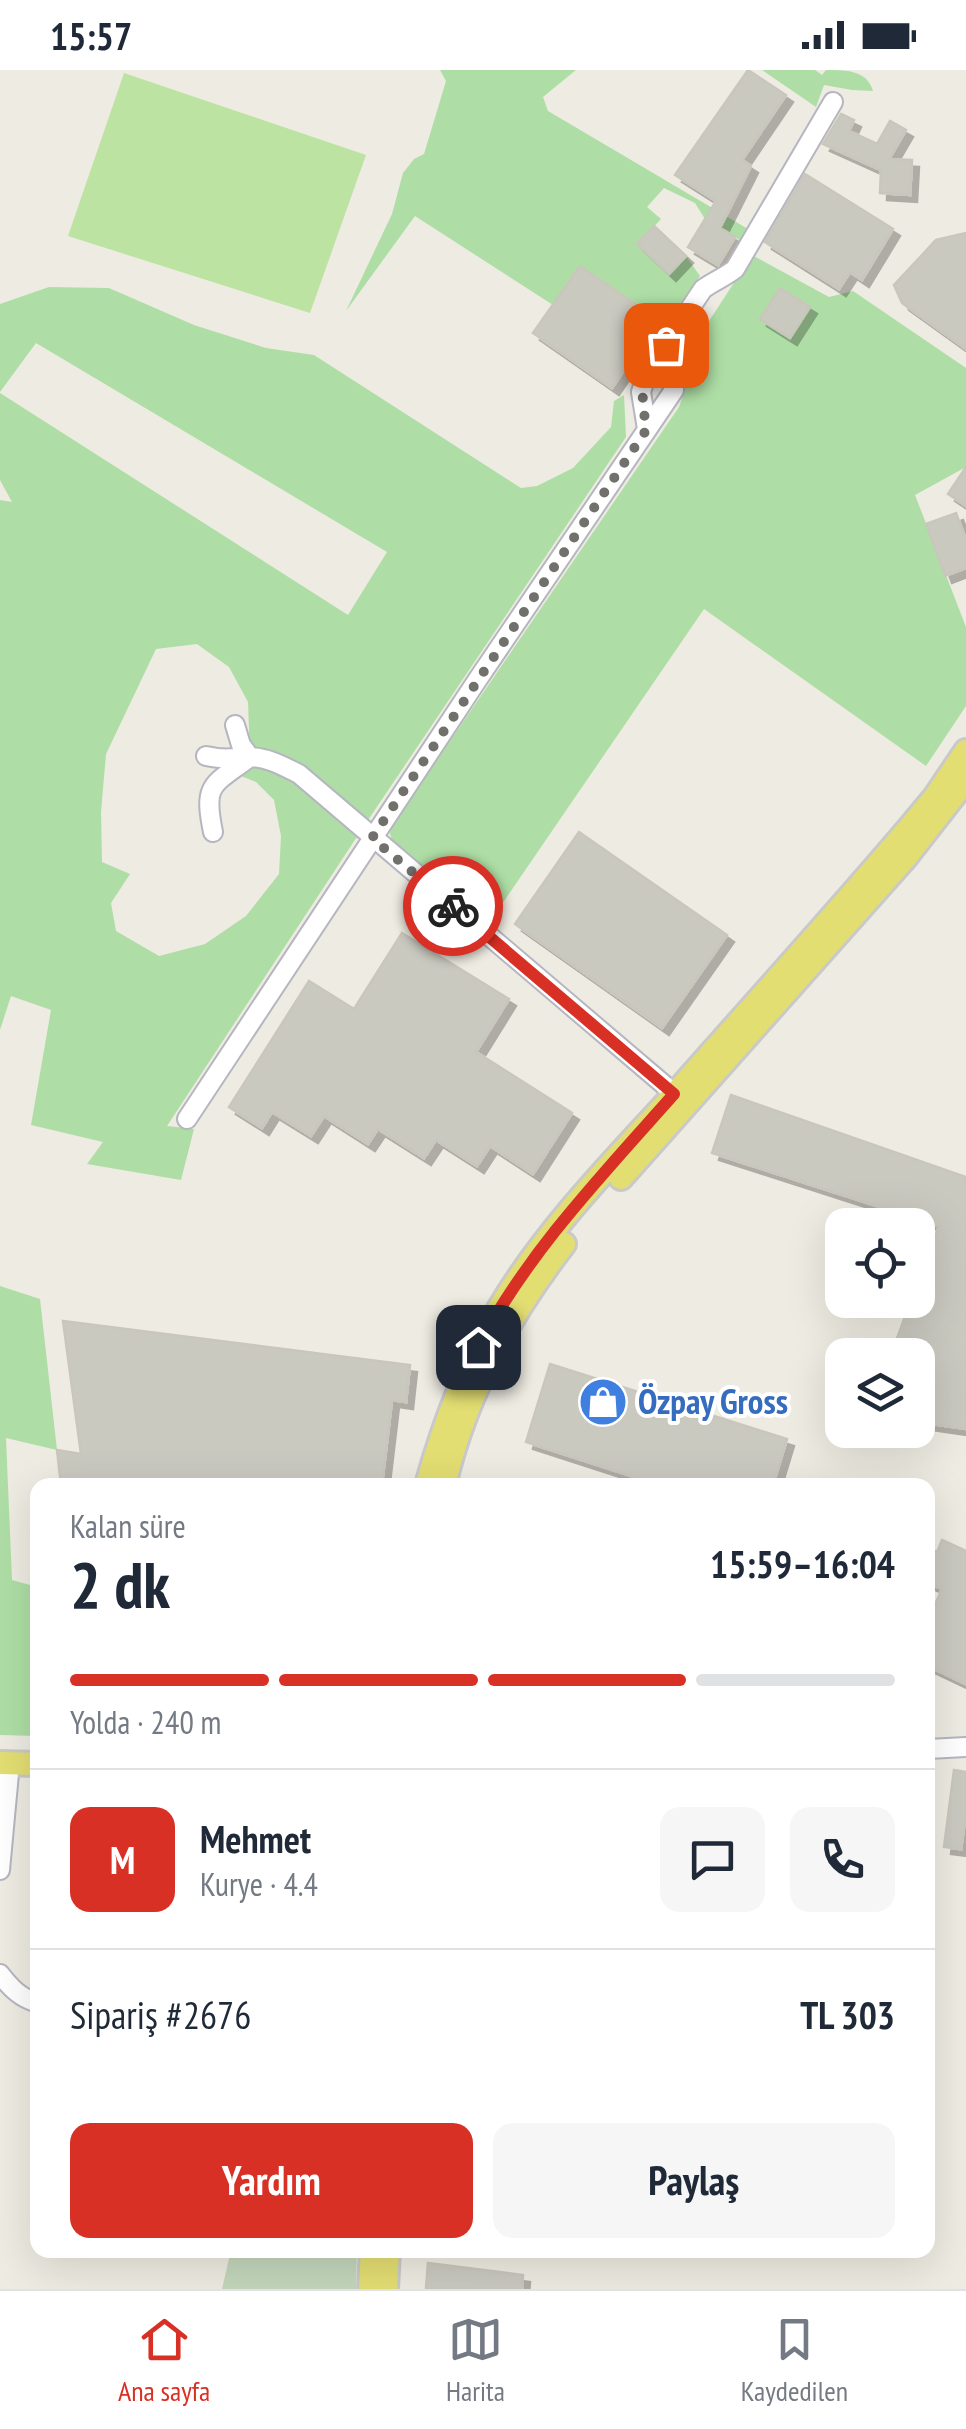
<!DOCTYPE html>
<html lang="tr">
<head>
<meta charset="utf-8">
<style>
  body { margin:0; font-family:"PT Sans Narrow",sans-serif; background:#f6f6f7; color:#1f2937; height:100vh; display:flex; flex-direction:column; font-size:38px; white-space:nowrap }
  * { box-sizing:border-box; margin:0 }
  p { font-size:32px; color:#747a83 }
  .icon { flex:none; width:55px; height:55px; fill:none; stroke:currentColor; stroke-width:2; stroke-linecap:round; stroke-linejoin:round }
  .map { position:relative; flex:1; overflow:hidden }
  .drawer { position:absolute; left:30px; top:1408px; width:905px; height:780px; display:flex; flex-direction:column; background:#fff; border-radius:20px; box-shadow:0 10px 40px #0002 }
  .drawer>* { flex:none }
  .tools { position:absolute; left:825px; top:1138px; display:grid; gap:20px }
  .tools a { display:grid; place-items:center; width:110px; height:110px; border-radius:20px; background:#fff; box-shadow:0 10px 40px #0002; font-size:50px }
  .pin { position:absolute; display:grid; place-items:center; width:85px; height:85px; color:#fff; margin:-42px; border-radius:20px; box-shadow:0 5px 15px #0006 }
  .courier { position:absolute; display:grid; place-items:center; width:100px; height:100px; margin:-50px; border:8px solid #d93025; border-radius:50%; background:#fff; color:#222; box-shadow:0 2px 12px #0007 }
  .summary em { font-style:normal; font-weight:700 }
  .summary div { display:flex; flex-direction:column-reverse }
  .summary { display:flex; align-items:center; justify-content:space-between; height:170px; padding:0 40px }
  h1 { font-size:65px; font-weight:700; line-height:75px }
  .bar { display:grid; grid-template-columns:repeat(4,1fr); gap:15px 10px; align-content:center; height:120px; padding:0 40px }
  .bar i { height:12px; border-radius:8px; background:#e0e1e3 }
  .bar .current { background:#d93025 }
  .bar p { grid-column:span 4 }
  .line { display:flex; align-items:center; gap:25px; padding:0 40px; border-top:2px solid #e0e1e3 }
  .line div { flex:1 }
  .round { display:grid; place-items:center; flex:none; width:105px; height:105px; border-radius:20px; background:#f6f6f7 }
  .button { display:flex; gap:20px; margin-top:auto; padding:20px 40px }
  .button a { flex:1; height:115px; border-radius:20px; background:#d93025; color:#fff; font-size:40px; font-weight:700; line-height:115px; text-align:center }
  .button a+a { background:#f6f6f7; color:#1f2937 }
  .status { display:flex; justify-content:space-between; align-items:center; height:70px; padding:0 50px; background:#fff; direction:ltr }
  .status svg { height:28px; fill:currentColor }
  .tab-bar { display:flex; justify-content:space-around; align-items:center; height:140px; border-top:2px solid #e0e1e3; background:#fff; font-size:28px; color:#747a83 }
  .tab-bar a { display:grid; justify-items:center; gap:5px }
  .tab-bar .current { color:#d93025 }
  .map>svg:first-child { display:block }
  .green { fill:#aedea5; fill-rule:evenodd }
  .cemetery { fill:#c3d6bb }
  .pitch { fill:#bce3a2 }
  .building { fill:#cac9c0; stroke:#c9c7bc; stroke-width:2.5; filter:url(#shadow) }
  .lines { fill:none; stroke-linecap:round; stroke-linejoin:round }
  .minor-casing { stroke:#b6b6c0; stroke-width:22 }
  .major-casing { stroke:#c9c9c9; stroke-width:28 }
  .minor { stroke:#fff; stroke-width:18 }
  .major { stroke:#e3de72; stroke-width:22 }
  .done { stroke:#71706d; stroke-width:10; stroke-dasharray:0 18 }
  .route { stroke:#d93025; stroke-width:12 }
  .labels { text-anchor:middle; stroke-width:8; stroke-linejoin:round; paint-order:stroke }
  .shop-label { font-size:35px; font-weight:bold; fill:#366cbe; stroke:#fff; text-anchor:start }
</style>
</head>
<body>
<div class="status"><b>15:57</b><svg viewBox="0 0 49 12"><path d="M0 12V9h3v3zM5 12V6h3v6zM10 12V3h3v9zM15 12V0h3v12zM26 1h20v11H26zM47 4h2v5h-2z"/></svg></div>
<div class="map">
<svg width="966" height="2219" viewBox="0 0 966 2219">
  <defs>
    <filter id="shadow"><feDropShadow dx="7" dy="7" stdDeviation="0" flood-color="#0004"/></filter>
  </defs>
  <rect width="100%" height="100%" fill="#eeebe2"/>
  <path class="green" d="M440,0H576L543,27L548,41L748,159L741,171L705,149L695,133L664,118L647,137L661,149L638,174L686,186L700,206L665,255L580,196L553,235L415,146L346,241L392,144L403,103L414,89L424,84L446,11Z
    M762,0H815L822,5L826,0C846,0 867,0 873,21L852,20L824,15L816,37Z
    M752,185L829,227L853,221L966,298V397L915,425L966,557V636L926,696L704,539L489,853L393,774L389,760L679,337L685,319L670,311Z
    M49,217L109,218L194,255L266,278L314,285L521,418L537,416L573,398L611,357L614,331L624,325L626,367L362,759L167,1056L194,1059L181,1110L87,1094L103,1072L31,1055L51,940L11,926L0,960V430L12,432L0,410V323L348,545L387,482L36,273L0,322V234ZM197,574L229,597L248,632L250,687L231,702L256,712L274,730L281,766L279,804L246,846L205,874L159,886L116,861L111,833L130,804L102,792L101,742L106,684L156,579Z
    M0,1216L40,1229L57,1380L6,1368L12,1510L37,1517V1666L0,1665Z"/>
  <path class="cemetery" d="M231,2180H357L356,2219H222Z"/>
  <path class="pitch" d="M124,3L366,85L310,243L68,166Z"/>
  <path class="building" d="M748,0L786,25L742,90L751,96L720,158L735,167L718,195L688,177L716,131L675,105Z
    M841,44L854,50L849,61L877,74L890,51L906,60L889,89L912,90L910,125L880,123L881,100L823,74Z
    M805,104L893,159L862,210L850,202L839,219L765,172Z
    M654,156L686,186L669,204L637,174Z
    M966,163V279L902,233L894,215L936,170Z
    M580,196L658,250L612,318L533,263Z
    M780,218L810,237L790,268L760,249Z
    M966,397V436L948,424Z
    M956,443L966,470V498L945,506L926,454Z
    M579,762L727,865L662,958L515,854Z
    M402,863L509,929L476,982L572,1043L533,1104L490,1076L477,1096L436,1070L424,1088L378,1059L368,1074L324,1046L311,1066L272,1042L262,1058L229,1037L309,911L354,939Z
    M731,1025L966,1107V1359L918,1352V1285H891L911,1230H918V1213L939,1156L712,1083Z
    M63,1251L410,1295L406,1332L392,1330L382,1414L358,1411V1415H61L57,1380L81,1384Z
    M550,1294L787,1369L773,1415H659L526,1372Z
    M942,1470L966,1481V1614L928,1596V1550L942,1519L928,1513V1477L937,1482Z
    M954,1700L966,1702V1743L961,1779L944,1777Z
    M428,2193L523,2205L522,2219L426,2218Z"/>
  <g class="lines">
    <g class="minor-casing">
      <path id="minor" d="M647,359L641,322L647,303L703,219C714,211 725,207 735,199L833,32
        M206,686C226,690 229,688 249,687C267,687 283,696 299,704L682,1030
        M213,762C203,713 212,716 250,687L241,675L235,655
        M187,1049L478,609L674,320
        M928,1679L966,1677
        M0,1800L10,1693
        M0,1904C11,1918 20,1928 38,1933"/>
    </g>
    <g class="major-casing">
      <path id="major" d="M621,1108L906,787L966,710
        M427,1415C444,1353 467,1294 499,1239C548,1156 619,1086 683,1015C759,929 836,844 910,757L935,727L966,681
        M444,1415C465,1326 508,1246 564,1174
        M0,1693L38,1694
        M370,2219L372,2180
        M386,2219L388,2180"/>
    </g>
    <use href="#minor" class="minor"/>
    <use href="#major" class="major"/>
  </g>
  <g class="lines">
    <path class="done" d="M453,836L372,768L647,359C638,317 643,310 666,275"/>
    <path class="route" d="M453,836L674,1024C603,1104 528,1182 478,1277"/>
  </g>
  <defs>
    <g id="shop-disc" transform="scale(2.5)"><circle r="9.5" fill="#3f7fe0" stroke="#fff"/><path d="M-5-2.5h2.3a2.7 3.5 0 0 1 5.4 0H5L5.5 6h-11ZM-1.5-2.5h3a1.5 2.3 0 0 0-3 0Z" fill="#fff"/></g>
  </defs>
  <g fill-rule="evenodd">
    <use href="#shop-disc" x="603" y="1332"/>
  </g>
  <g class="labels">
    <g class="shop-label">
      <text x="638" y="1344">Özpay Gross</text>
    </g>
  </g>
</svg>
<div class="tools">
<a><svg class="icon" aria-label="locate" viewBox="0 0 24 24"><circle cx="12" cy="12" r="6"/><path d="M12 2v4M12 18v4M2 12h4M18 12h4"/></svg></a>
<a><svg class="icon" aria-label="layers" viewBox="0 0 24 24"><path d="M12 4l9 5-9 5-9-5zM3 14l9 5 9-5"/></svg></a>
</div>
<div class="pin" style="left:666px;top:275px;background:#ea580c"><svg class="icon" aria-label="bag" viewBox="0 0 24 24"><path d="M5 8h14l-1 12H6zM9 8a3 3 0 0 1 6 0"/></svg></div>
<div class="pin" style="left:478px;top:1277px;background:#1f2937"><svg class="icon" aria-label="home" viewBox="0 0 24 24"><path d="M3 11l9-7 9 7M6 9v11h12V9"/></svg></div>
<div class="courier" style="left:453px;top:836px"><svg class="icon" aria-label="bike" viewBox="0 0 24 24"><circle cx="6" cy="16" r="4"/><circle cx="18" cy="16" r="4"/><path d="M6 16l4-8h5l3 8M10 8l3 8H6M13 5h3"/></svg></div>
<section class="drawer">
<div class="summary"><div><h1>2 dk</h1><p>Kalan süre</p></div><em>15:59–16:04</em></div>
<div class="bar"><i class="current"></i><i class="current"></i><i class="current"></i><i></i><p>Yolda · 240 m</p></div>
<div class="line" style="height:180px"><b class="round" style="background:#d93025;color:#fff">M</b><div><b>Mehmet</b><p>Kurye · 4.4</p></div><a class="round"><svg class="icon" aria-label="chat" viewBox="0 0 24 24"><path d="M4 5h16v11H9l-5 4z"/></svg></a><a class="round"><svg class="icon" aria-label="phone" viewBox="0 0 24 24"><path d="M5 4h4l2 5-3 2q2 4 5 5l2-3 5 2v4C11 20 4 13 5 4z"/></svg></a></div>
<div class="line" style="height:130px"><div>Sipariş #2676</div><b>TL 303</b></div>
<div class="button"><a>Yardım</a><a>Paylaş</a></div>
</section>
</div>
<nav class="tab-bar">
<a class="current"><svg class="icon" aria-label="home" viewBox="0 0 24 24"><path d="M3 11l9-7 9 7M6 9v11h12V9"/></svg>Ana sayfa</a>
<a><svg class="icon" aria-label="map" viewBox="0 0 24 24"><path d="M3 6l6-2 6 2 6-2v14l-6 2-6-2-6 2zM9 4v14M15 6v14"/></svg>Harita</a>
<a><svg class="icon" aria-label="saved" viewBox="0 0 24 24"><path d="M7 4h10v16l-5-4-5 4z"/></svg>Kaydedilen</a>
</nav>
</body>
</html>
